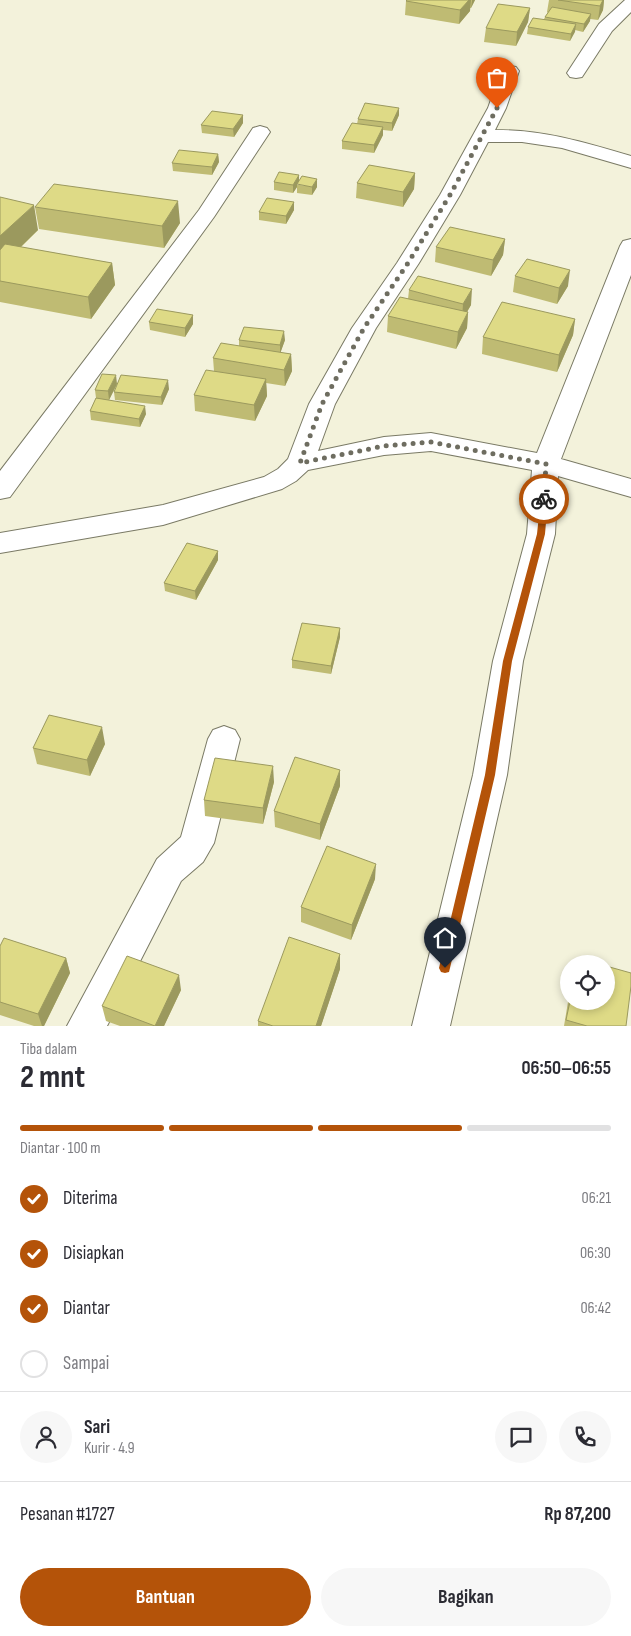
<!DOCTYPE html>
<html lang="id">
<head>
<meta charset="utf-8">
<style>
  body { margin:0; font-family:"Sofia Sans Condensed",sans-serif; background:#f7f7f7; color:#2b2b33; height:100vh; display:flex; flex-direction:column; font-size:19px; white-space:nowrap }
  * { box-sizing:border-box; margin:0 }
  p { font-size:16px; color:#7c7c81 }
  .icon { flex:none; width:28px; height:28px; fill:none; stroke:currentColor; stroke-width:2; stroke-linecap:round; stroke-linejoin:round }
  .map { position:relative; height:1026px; overflow:hidden }
  .sheet { display:flex; flex-direction:column; background:#fff; flex:1 }
  .sheet>* { flex:none }
  .tools { position:absolute; left:560px; top:955px; display:grid; gap:10px }
  .tools a { display:grid; place-items:center; width:55px; height:55px; border-radius:50%; background:#fff; box-shadow:0 2px 8px #0003; font-size:25px }
  .pin { position:absolute; display:grid; place-items:center; width:42px; height:42px; color:#fff; margin:-51px -21px; border-radius:50% 50% 50% 0; rotate:-45deg; box-shadow:0 0 5px #0007 }
  .pin .icon { rotate:45deg }
  .courier { position:absolute; display:grid; place-items:center; width:50px; height:50px; margin:-25px; border:4px solid #b45309; border-radius:50%; background:#fff; color:#222; box-shadow:0 1px 6px #0007 }
  .headline em { font-style:normal; font-weight:700 }
  .headline div { display:flex; flex-direction:column-reverse }
  .headline { display:flex; align-items:center; justify-content:space-between; height:85px; padding:0 20px }
  h1 { font-size:32px; font-weight:700; line-height:38px }
  .bar { display:grid; grid-template-columns:repeat(4,1fr); gap:8px 5px; align-content:center; height:60px; padding:0 20px }
  .bar i { height:6px; border-radius:4px; background:#e1e1e2 }
  .bar .on { background:#b45309 }
  .bar p { grid-column:span 4 }
  .line { display:flex; align-items:center; gap:12px; padding:0 20px; border-top:1px solid #e1e1e2 }
  .line div { flex:1 }
  .round { display:grid; place-items:center; flex:none; width:52px; height:52px; border-radius:26px; background:#f7f7f7 }
  ol { padding:0 20px; list-style:none }
  li { display:flex; align-items:center; gap:15px; height:55px }
  li p { margin-inline-start:auto }
  li .icon { padding:5px; border-radius:50%; background:#b45309; color:#fff; stroke-width:4 }
  li:last-child { color:#7c7c81 }
  li i { width:28px; height:28px; border:2px solid #e1e1e2; border-radius:50% }
  .primary-button { display:flex; gap:10px; margin-top:auto; padding:10px 20px }
  .primary-button a { flex:1; height:58px; border-radius:30px; background:#b45309; color:#fff; font-size:20px; font-weight:700; line-height:58px; text-align:center }
  .primary-button a+a { background:#f7f7f7; color:#2b2b33 }
  .map>svg:first-child { display:block }
  .lines { fill:none; stroke-linecap:round; stroke-linejoin:round }
  .minor-casing { stroke:#7a7a65; stroke-width:2 }
  .minor { fill:#fff; fill-rule:evenodd }
  .wall { fill:#bfbb73 }
  .shaded-wall { fill:#9b995e }
  .building { fill:#deda86; stroke:#9b995e }
  .route { fill:#b45309 }
  .done { stroke:#6e6d60; stroke-width:5; stroke-dasharray:0 9 }
</style>
</head>
<body>
<div class="map">
<svg width="631" height="1026" viewBox="0 0 631 1026">
  <rect width="100%" height="100%" fill="#f3f2db"/>
  <g class="lines">
    <g class="minor-casing">
      <path id="minor" d="M625,0H631V12L612,31L582,77L576,78L570,77L567,73L599,24Z
        M510,66L516,67L519,71L506,108L495,130C545,130 583,142 631,156V168L562,148L522,142H488L460,195L419,263L376,328L335,404L318,451L384,437L431,433L537,453L620,246L623,241L631,239V275L561,459L631,479V497L558,476L555,534L523,661L507,775L450,1026H412L473,775L493,661L527,534L532,470L431,451L384,455L308,470L296,481L282,489L163,525L0,553V533L163,505L264,477L278,469L288,459L309,404L352,328L397,263L440,195L488,108L501,71L504,67Z
        M260,126L267,128L270,132L214,217L10,497L0,499V471L199,210L253,128Z
        M224,726L235,730L240,739L214,843L203,862L181,881L107,1026H67L157,859L181,837L208,739L213,730Z"/>
    </g>
    <use href="#minor" class="minor"/>
  </g>
  <path class="wall" d="M407,0H475L471,8H470V11L459,24L405,15L406,1Z
    M549,0H604L603,10L598,20L590,19V21L583,32L575,30L570,41L527,34L528,27L544,19L545,17L548,13L547,12Z
    M530,8L528,22L516,46L484,42L486,28Z
    M243,115V123L234,137L202,133L201,125Z
    M399,115L392,131L383,130V135L374,153L342,149V141L357,124L358,119Z
    M218,154L219,162L212,175L173,171L172,163Z
    M415,173L414,189L403,207L356,198L357,183Z
    M274,182L317,187L312,195L297,193V187L293,193L274,190Z
    M0,197L38,230L21,247L112,263L115,285L91,319L0,302Z
    M294,202V210L286,224L259,220V212Z
    M35,207L180,223L164,248L39,229Z
    M505,239L503,255L491,276L435,262L436,247Z
    M515,276L568,286L557,304L513,292Z
    M409,290L471,305L467,312H468L467,328L456,349L387,332L388,316L408,299Z
    M193,315V324L185,337L150,330L149,322Z
    M575,319L573,335L557,372L482,354L483,337Z
    M239,340H285L280,353L291,354L292,371L285,386L266,383L267,396L255,421L195,411L194,395L214,371L213,358L239,346Z
    M117,384L109,400L146,414L140,427L91,420L90,411L96,398L95,390Z
    M169,389L162,405L115,400L114,392Z
    M218,551V560L196,600L165,591L164,583Z
    M340,628V637L331,674L292,668V660Z
    M105,744L90,776L37,764L33,748Z
    M274,782L263,824L205,816L204,800Z
    M340,786L320,840L275,827L274,811Z
    M375,879L351,940L301,922V907Z
    M0,946L66,958L70,973L44,1026H34L0,1015Z
    M340,954V969L321,1026H258V1021Z
    M181,990L164,1026H120L106,1021L102,1006Z
    M569,996V1001H606L626,1026H564Z"/>
  <path class="shaded-wall" d="M469,0H471L470,11L459,24L460,10Z
    M472,0H475L471,8L472,1Z
    M602,0H604L603,10L598,20L600,6Z
    M530,8L528,22L516,46L517,32Z
    M591,14L590,21L583,32L584,24Z
    M576,24L575,32L570,41L571,34Z
    M399,108V115L392,131V123Z
    M243,115V123L234,137L233,129Z
    M383,127V135L374,153V145Z
    M218,154L219,162L212,175V167Z
    M415,173L414,189L403,207V192Z
    M299,175V183L297,184V187L293,193V185Z
    M317,179V187L312,195V187Z
    M178,201L180,223L164,248L162,226Z
    M294,202V210L286,224V216Z
    M34,205L38,230L0,267V236Z
    M505,239L503,255L491,276L493,260Z
    M112,263L115,285L91,319L88,297Z
    M570,270L568,286L557,304L559,288Z
    M472,289L471,305L462,320L463,304Z
    M468,312L467,328L456,349L458,332Z
    M193,315V324L185,337V328Z
    M575,319L573,335L557,372L559,355Z
    M284,331L285,340L280,354V345Z
    M291,354L292,371L285,386L284,370Z
    M116,375L117,384L109,400L108,391Z
    M266,379L267,396L255,421L254,405Z
    M168,380L169,389L162,405L161,397Z
    M145,406L146,414L140,427L139,419Z
    M218,551V560L196,600L195,591Z
    M340,628V637L331,674V666Z
    M102,727L105,744L90,776L87,760Z
    M273,766L274,782L263,824V808Z
    M340,770V786L320,840V824Z
    M376,864L375,879L351,940L352,925Z
    M340,954V969L321,1026H316Z
    M66,958L70,973L44,1026H42L38,1014Z
    M179,975L181,990L164,1026H155Z"/>
  <path class="building" d="M407,0H469L460,10L406,1Z
    M558,0H603L600,6Z
    M498,4L530,8L517,32L486,28Z
    M552,7L591,14L584,24L545,17Z
    M533,18L576,24L571,34L528,27Z
    M365,103L399,108L392,123L358,119Z
    M212,111L243,115L233,129L201,125Z
    M352,123L383,127L374,145L342,141Z
    M179,150L218,154L212,167L172,163Z
    M369,165L415,173L403,192L357,183Z
    M279,172L299,175L293,185L274,182Z
    M302,176L317,179L312,187L297,184Z
    M54,184L178,201L162,226L35,207Z
    M0,197L34,205L0,236Z
    M267,198L294,202L286,216L259,212Z
    M450,227L505,239L493,260L436,247Z
    M5,244L112,263L88,297L0,281V250Z
    M527,259L570,270L559,288L515,276Z
    M418,276L472,289L463,304L409,290Z
    M400,297L468,312L458,332L388,316Z
    M502,302L575,319L559,355L483,337Z
    M157,309L193,315L185,328L149,322Z
    M244,327L284,331L280,345L239,340Z
    M221,343L291,354L284,370L213,358Z
    M206,370L266,379L254,405L194,395Z
    M102,374L116,375L108,391L95,390Z
    M121,375L168,380L161,397L114,392Z
    M96,398L145,406L139,419L90,411Z
    M187,543L218,551L195,591L164,583Z
    M302,623L340,628L331,666L292,660Z
    M49,715L102,727L87,760L33,748Z
    M295,757L340,770L320,824L274,811Z
    M215,758L273,766L263,808L204,800Z
    M327,846L376,864L352,925L301,907Z
    M289,937L340,954L316,1026H273L258,1021Z
    M4,938L66,958L38,1014L0,1002V946Z
    M127,956L179,975L155,1026L102,1006Z
    M577,958L599,964H576Z
    M606,966L631,973V986L626,1026H587L566,1020L570,1001H606Z"/>
  <path class="route" d="M541,497H544L548,499L545,534L512,661L495,775L450,968L449,972L445,973L441,972L439,968L485,775L503,661L537,534Z"/>
  <g class="lines">
    <path class="done" d="M497,108L450,195L408,263L364,328L322,404L300,463L384,446L431,442L546,464L544,499"/>
  </g>
</svg>
<div class="tools">
<a><svg class="icon" aria-label="locate" viewBox="0 0 24 24"><circle cx="12" cy="12" r="6"/><path d="M12 2v4M12 18v4M2 12h4M18 12h4"/></svg></a>
</div>
<div class="pin" style="left:497px;top:108px;background:#ea580c"><svg class="icon" aria-label="bag" viewBox="0 0 24 24"><path d="M5 8h14l-1 12H6zM9 8a3 3 0 0 1 6 0"/></svg></div>
<div class="pin" style="left:445px;top:968px;background:#1f2937"><svg class="icon" aria-label="home" viewBox="0 0 24 24"><path d="M3 11l9-7 9 7M6 9v11h12V9"/></svg></div>
<div class="courier" style="left:544px;top:499px"><svg class="icon" aria-label="bike" viewBox="0 0 24 24"><circle cx="6" cy="16" r="4"/><circle cx="18" cy="16" r="4"/><path d="M6 16l4-8h5l3 8M10 8l3 8H6M13 5h3"/></svg></div>
</div>
<section class="sheet">
<div class="headline"><div><h1>2 mnt</h1><p>Tiba dalam</p></div><em>06:50–06:55</em></div>
<div class="bar"><i class="on"></i><i class="on"></i><i class="on"></i><i></i><p>Diantar · 100 m</p></div>
<ol>
<li><svg class="icon" aria-label="check" viewBox="0 0 24 24"><path d="M5 12l5 5 9-10"/></svg>Diterima<p>06:21</p></li>
<li><svg class="icon" aria-label="check" viewBox="0 0 24 24"><path d="M5 12l5 5 9-10"/></svg>Disiapkan<p>06:30</p></li>
<li><svg class="icon" aria-label="check" viewBox="0 0 24 24"><path d="M5 12l5 5 9-10"/></svg>Diantar<p>06:42</p></li>
<li><i></i>Sampai</li>
</ol>
<div class="line" style="height:90px"><a class="round"><svg class="icon" aria-label="person" viewBox="0 0 24 24"><circle cx="12" cy="8" r="4"/><path d="M4 21q1-7 8-7t8 7"/></svg></a><div><b>Sari</b><p>Kurir · 4.9</p></div><a class="round"><svg class="icon" aria-label="chat" viewBox="0 0 24 24"><path d="M4 5h16v11H9l-5 4z"/></svg></a><a class="round"><svg class="icon" aria-label="phone" viewBox="0 0 24 24"><path d="M5 4h4l2 5-3 2q2 4 5 5l2-3 5 2v4C11 20 4 13 5 4z"/></svg></a></div>
<div class="line" style="height:65px"><div>Pesanan #1727</div><b>Rp 87,200</b></div>
<div class="primary-button"><a>Bantuan</a><a>Bagikan</a></div>
</section>
</body>
</html>
